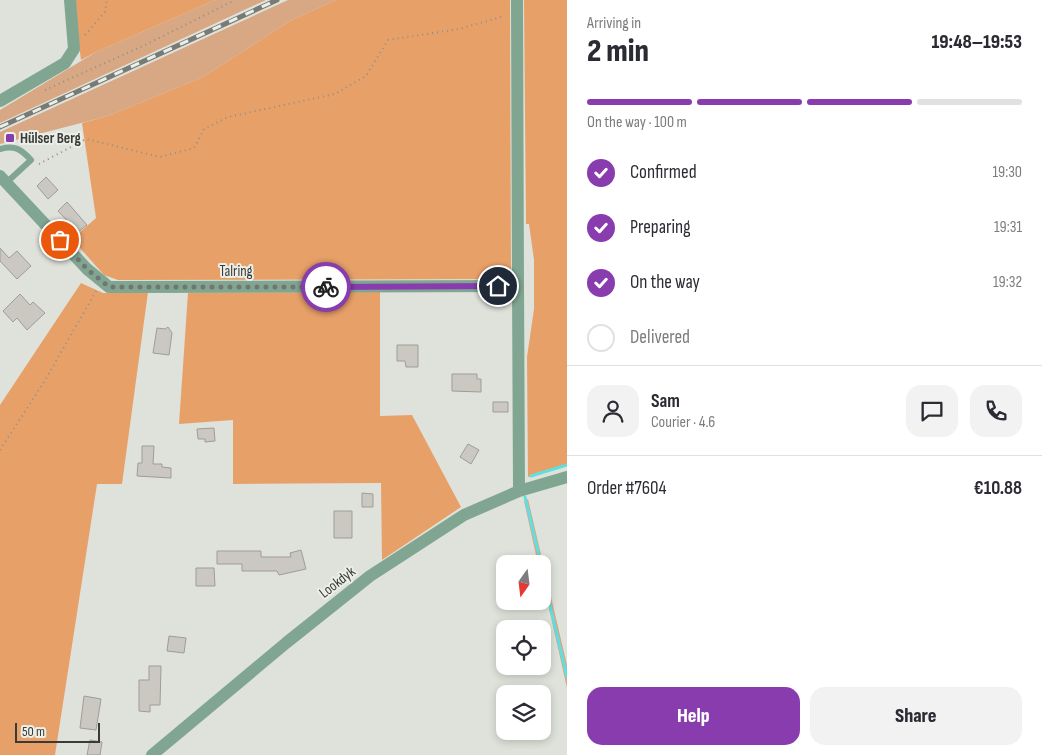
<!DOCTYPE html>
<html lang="en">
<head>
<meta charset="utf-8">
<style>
  body { margin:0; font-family:"Sofia Sans Condensed",sans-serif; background:#f2f2f3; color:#2b2b33; height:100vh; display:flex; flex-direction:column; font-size:19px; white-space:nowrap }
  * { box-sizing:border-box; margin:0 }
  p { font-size:16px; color:#7c7c81 }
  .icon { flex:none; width:28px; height:28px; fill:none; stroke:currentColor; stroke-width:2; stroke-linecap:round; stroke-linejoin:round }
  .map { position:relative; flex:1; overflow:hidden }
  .panel { display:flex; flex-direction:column; background:#fff; width:475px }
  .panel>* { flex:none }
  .needle { width:32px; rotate:194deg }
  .controls { position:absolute; left:496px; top:555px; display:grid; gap:10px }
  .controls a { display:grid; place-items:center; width:55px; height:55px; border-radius:10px; background:#fff; box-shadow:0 2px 8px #0003; font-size:25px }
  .scale { position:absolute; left:15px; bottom:12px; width:85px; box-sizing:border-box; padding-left:5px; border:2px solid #3a3b38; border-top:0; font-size:14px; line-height:18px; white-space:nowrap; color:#3a3b38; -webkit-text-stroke:4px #ebefe7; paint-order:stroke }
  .pin { position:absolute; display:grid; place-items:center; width:42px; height:42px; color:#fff; margin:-21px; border:2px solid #fff; border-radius:50%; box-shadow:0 1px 5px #0007 }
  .courier { position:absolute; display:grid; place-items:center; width:50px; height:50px; margin:-25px; border:4px solid #883cae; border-radius:50%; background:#fff; color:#222; box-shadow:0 1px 6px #0007 }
  .head em { font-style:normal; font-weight:800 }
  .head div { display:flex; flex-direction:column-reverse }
  .head { display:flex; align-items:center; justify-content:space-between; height:85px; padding:0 20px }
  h1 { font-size:32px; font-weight:800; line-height:38px }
  .bar { display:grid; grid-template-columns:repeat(4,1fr); gap:8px 5px; align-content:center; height:60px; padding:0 20px }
  .bar i { height:6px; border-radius:4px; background:#e1e1e2 }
  .bar .on { background:#883cae }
  .bar p { grid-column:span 4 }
  .line { display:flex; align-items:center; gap:12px; padding:0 20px; border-top:1px solid #e1e1e2 }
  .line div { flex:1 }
  .round { display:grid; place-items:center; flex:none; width:52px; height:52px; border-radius:15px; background:#f2f2f3 }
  ol { padding:0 20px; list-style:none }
  li { display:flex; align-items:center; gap:15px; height:55px }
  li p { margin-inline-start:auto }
  li .icon { padding:5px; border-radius:50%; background:#883cae; color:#fff; stroke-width:4 }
  li:last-child { color:#7c7c81 }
  li i { width:28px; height:28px; border:2px solid #e1e1e2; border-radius:50% }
  .action { display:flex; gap:10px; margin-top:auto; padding:10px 20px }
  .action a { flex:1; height:58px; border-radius:15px; background:#883cae; color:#fff; font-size:20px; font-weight:800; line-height:58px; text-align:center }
  .action a+a { background:#f2f2f3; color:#2b2b33 }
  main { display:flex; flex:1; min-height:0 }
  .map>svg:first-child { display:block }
  .green { fill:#d8a784 }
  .forest { fill:#e8a069 }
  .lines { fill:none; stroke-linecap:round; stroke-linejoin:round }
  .stream { stroke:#60dfe1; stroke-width:3 }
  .building { fill:#cac8c0; stroke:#9f9d95 }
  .path { stroke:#8d908a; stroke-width:2; stroke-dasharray:1 4; stroke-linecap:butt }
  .service { stroke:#80a692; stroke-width:6 }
  .minor { stroke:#80a692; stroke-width:12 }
  .tertiary { stroke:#80a692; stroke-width:12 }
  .rail-casing { stroke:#787a75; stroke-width:5 }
  .rail { stroke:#ebefe7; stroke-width:3; stroke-dasharray:9; stroke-linecap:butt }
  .done { stroke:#737571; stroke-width:5; stroke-dasharray:0 9 }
  .route { stroke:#883cae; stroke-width:6 }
  .poi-dot { fill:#883cae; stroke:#ebefe7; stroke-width:2 }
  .labels { text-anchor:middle; stroke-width:4; stroke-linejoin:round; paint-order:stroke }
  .poi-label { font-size:15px; font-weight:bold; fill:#3a3b38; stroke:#ebefe7; text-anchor:start }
  .street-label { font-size:15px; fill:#3a3b38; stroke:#ebefe7 }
</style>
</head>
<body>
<main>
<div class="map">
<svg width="567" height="755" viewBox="0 0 567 755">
  <rect width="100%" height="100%" fill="#dee2da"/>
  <path class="green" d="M215,0H266L0,123V110L96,52Z
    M288,0H336L290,21L203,77L108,116L0,144V132Z
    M528,499L567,665V688L543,582L542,564H538L524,501Z"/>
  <path class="forest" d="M73,0H215L96,52L81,60Z
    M336,0H510L511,279L118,280L104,275L72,239L96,218L82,123L108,116L203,77L290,21Z
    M524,0H567V465L528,477L527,357L534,309V260L529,224H526Z
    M81,283L103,293L148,292L122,484H97L55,755H0V405Z
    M380,292V416L412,415L461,507L382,560L381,483L233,484V420L179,424L188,293Z"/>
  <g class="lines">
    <path class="stream" d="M531,476L567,465
      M525,497L541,564
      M542,572L567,677"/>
  </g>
  <path class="building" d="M46,177L58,190L48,199L37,186Z
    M67,202L87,225L78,232L58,211Z
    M0,248L9,258L17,251L31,266L17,279L0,261Z
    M20,294L30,305L33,302L45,313L27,330L17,318L13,322L3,311Z
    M168,327L172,333L169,355L153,353L157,328L165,329Z
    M397,345H418V367H406L405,361H397Z
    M452,374H477V379H481V392L452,391Z
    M493,402H508V412H493Z
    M214,428L215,441L205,442V439H198L197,429Z
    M468,444L479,450L471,464L460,457Z
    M142,446H154L153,464H162V467L171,468V478L137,476L138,463H142Z
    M362,493L373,494V507H362Z
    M334,511H352V538H334Z
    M301,550L306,569L279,575L277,571H242V564H217V551H261V557H291L290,553Z
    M196,568H214L215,586H196Z
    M169,636L186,638L184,653L167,651Z
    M149,666H161L160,705H150V712L139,711V680H149Z
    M84,696L101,699L96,730L80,728Z
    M90,740L102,742L100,755H87Z"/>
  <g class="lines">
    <path class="path" d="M85,35L105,12L107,0
      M45,90L145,45L235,0
      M39,164L86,139L160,157L194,148L204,129L228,117L335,94L366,76L388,40L459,29L505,16
      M0,450L44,382L96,291"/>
    <path class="service" d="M0,149C15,145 21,149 31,160L6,183"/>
    <path class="minor" d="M517,0L518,286
      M0,101L65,63L74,49L70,0"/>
    <path class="tertiary" d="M0,176L87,269L109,287L518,286L519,491
      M152,755L286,643L370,576L464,515L519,491L567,477"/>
    <g class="rail-casing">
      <path id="rail" d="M0,127L277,0"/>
    </g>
    <use href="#rail" class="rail"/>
  </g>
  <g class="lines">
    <path class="done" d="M60,240L87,269L109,287H326"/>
    <path class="route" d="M326,287L498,286"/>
  </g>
  <rect class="poi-dot" x="5" y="133" width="10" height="10" rx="2.5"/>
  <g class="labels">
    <g class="poi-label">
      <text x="20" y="143">Hülser Berg</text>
    </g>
    <g class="street-label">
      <text x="236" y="276">Talring</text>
      <text transform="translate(337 582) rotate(-38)" y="5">Lookdyk</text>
    </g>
  </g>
</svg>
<div class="controls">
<a><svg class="needle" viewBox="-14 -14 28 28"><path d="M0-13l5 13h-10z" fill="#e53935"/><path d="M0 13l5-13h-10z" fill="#7c7c81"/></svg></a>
<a><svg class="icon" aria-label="locate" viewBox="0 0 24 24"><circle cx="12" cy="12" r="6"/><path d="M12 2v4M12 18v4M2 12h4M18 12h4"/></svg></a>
<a><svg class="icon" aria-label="layers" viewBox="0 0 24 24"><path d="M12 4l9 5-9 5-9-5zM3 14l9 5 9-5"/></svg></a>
</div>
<div class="scale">50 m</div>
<div class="pin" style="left:60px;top:240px;background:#ea580c"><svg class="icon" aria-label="bag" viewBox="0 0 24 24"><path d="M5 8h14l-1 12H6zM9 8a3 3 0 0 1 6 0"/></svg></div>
<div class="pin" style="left:498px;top:286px;background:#1f2937"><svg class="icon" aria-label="home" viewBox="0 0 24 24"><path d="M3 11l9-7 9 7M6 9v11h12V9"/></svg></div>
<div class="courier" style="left:326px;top:287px"><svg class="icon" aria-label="bike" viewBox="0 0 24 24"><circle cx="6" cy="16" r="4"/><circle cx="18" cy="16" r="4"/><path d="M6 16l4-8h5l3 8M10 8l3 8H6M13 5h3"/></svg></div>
</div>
<section class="panel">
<div class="head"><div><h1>2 min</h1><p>Arriving in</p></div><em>19:48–19:53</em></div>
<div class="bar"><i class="on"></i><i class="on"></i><i class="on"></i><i></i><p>On the way · 100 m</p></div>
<ol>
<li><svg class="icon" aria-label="check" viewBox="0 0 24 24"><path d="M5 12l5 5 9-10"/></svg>Confirmed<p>19:30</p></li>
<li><svg class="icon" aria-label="check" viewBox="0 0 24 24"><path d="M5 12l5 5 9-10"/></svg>Preparing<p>19:31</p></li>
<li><svg class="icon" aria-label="check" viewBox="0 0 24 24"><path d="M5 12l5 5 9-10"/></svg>On the way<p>19:32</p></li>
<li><i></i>Delivered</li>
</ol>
<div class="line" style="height:90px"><a class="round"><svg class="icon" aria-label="person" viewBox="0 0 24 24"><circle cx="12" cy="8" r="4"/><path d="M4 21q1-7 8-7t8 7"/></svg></a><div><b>Sam</b><p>Courier · 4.6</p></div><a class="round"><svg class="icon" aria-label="chat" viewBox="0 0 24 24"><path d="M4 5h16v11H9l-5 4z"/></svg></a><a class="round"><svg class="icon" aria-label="phone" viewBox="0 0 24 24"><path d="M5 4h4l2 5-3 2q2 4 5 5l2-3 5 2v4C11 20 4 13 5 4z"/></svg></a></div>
<div class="line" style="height:65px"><div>Order #7604</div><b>€10.88</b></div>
<div class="action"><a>Help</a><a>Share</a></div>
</section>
</main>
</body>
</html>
